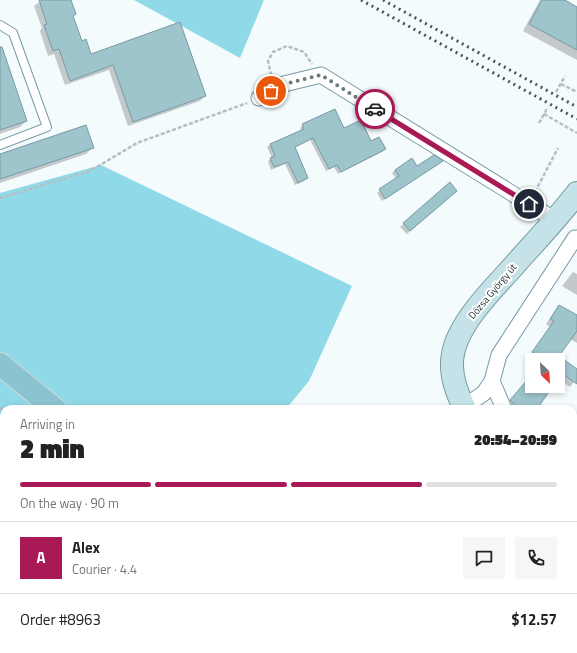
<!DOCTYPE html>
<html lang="en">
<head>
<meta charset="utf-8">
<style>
  body { margin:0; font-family:"Titillium Web",sans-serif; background:#f6f6f6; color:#222; height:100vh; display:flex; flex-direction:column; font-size:15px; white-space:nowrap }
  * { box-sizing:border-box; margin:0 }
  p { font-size:13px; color:#767676 }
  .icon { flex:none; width:22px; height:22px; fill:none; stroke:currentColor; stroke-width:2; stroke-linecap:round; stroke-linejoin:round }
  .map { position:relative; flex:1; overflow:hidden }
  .side { position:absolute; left:0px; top:405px; width:577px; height:248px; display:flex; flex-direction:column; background:#fff; border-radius:12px 12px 0 0; box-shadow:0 2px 6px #0003 }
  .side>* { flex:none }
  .needle { width:26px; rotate:155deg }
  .tools { position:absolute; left:525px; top:353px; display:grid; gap:8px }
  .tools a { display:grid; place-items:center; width:40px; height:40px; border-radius:0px; background:#fff; box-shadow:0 2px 6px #0003; font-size:20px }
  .pin { position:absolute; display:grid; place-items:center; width:34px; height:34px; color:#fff; margin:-17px; border:2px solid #fff; border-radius:50%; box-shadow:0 1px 4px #0007 }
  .courier { position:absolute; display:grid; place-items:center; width:40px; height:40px; margin:-20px; border:3px solid #a91956; border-radius:50%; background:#fff; color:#222; box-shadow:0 1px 5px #0007 }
  .overview em { font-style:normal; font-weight:800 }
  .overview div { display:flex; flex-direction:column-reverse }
  .overview { display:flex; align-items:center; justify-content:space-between; height:68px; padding:0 20px }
  h1 { font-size:26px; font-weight:800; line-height:30px }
  .bar { display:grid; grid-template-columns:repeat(4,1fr); gap:6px 4px; align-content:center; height:48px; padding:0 20px }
  .bar i { height:5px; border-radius:3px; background:#e0e0e0 }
  .bar .on { background:#a91956 }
  .bar p { grid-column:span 4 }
  .line { display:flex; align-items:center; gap:10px; padding:0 20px; border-top:1px solid #e0e0e0 }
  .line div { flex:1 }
  .round { display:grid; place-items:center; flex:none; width:42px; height:42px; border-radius:0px; background:#f6f6f6 }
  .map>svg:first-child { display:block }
  .green { fill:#90d9e8 }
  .shadow { fill:#0003 }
  .building { fill:#9ec4cc; stroke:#779ba3 }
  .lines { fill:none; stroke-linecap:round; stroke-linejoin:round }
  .lane-casing { stroke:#779ba3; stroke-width:10 }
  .street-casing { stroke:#779ba3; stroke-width:17 }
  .secondary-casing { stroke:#779ba3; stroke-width:24 }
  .primary-casing { stroke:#d4d7d7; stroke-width:24 }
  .path { stroke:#b5bfc1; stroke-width:2.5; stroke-dasharray:4 2; stroke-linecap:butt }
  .lane { stroke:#fff; stroke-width:8 }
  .street { stroke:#fff; stroke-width:15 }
  .secondary { stroke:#c4e2e7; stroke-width:22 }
  .primary { stroke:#8ac4d0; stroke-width:22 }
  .rail { stroke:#49575a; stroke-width:3; stroke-dasharray:2 4; stroke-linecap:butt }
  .done { stroke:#6e7b7e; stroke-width:4; stroke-dasharray:0 7.2 }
  .route { stroke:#a91956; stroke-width:5 }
  .labels { text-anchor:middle; stroke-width:4; stroke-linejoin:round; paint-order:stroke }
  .street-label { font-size:10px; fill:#263639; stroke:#fff }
</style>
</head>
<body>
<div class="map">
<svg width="577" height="653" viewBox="0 0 577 653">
  <rect width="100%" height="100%" fill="#f4fbfd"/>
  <path class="green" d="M134,0H264L240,58Z
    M101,165L352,286L309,381L286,409H4V440L0,436V193Z
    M113,649H406L411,653H111Z"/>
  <path class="shadow" d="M42,0H70L75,14L72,17L81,42L91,55L205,96L200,101L128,126L109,70L65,85L54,54L48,56L40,31L42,28L34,6Z
    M540,0H563L577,8V60L523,31Z
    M0,45L26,121L20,127L0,134Z
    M303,125L344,129L384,149L382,152L338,174L334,167L326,171L310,140L294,148L307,178L304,181L295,185L285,164L271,170L268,161L272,158L267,147L270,145L301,131L300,128Z
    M93,147L86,154L0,183V155Z
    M438,164L382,201L377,193L396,179L392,173L395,170Z
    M450,183L453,194L407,234L400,227Z
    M573,272L577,274V295L562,286Z
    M559,306L577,317V343L570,339L558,356L577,370V378L570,387L558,379V360H532L528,358L550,327L546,324L555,311Z
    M532,379V386H552L534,406L538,409H510L506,405L524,385L530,382Z
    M573,497L577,502V509L573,512Z
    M0,535L4,537V607L0,605Z
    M505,649H551L554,653H508Z"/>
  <path class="building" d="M39,0H71L76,14L73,16L82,41L86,39L91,54L180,22L206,96L133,122L113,65L70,81L59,49L53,51L44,25L47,24Z
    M542,0H565L577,7V50L529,24Z
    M0,47H2L27,121L0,130Z
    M335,109L344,128L361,120L371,141L379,137L386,149L341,172L337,165L329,169L313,138L295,147L308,178L298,183L288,162L274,167L270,158L275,156L270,144L304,129L302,124Z
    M86,125L94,148L0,179V154Z
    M434,155L443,161L385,199L379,189L399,176L395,170L412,158L417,166Z
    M450,182L457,191L410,231L403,223Z
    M559,305L577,315V331L559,356L577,369V384L558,371V358L557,360H543L532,352L554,321L550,319Z
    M528,379L532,383V386H553L537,409H519L510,400Z"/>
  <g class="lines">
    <g class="lane-casing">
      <path id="lane" d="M0,25L13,33L47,127L0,145
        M0,506L4,508
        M0,628L4,630
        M47,649L48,653
        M482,649L485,653"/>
    </g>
    <g class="street-casing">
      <path id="street" d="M259,98L284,84L321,75L555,220
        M492,381L504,409
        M464,407L484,393L492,381L499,355L575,238H577"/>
    </g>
    <g class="secondary-casing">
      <path id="secondary" d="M465,409C456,392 449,373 453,354C458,324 491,291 511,269C533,244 556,220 577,193
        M420,653L422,649"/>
    </g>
    <g class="primary-casing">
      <path id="primary" d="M0,364L55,409
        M364,649L370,653"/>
    </g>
    <path class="path" d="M272,75L271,74L268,61L273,52L287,46L304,52L312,64
      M561,84L577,92
      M556,92L565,76
      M544,114L577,133
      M539,123L548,107
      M535,192L558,148
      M0,198L90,171L137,143L247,103
      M0,408L4,411
      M308,649L314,653"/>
    <use href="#lane" class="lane"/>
    <use href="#street" class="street"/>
    <use href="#secondary" class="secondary"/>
    <use href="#primary" class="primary"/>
    <path class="rail" d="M361,0L577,119
      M383,0L577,107"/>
  </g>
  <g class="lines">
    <path class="done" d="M271,91L284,84L321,75L375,109"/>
    <path class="route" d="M375,109L529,204"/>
  </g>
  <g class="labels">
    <g class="street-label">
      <text transform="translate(492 291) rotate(-50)" y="4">Dózsa György út</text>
    </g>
  </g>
</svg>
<div class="tools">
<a><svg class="needle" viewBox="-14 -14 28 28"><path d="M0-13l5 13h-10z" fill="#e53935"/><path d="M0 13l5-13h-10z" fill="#767676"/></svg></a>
</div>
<div class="pin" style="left:271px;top:91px;background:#ea580c"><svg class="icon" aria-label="bag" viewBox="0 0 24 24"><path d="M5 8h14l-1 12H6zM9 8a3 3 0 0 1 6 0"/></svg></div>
<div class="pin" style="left:529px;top:204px;background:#1f2937"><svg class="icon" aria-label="home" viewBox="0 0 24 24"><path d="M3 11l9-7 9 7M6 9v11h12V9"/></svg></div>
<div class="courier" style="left:375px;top:109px"><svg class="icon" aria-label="car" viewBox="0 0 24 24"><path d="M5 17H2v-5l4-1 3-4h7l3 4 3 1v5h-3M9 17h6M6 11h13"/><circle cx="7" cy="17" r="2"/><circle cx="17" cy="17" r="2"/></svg></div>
<section class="side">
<div class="overview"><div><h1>2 min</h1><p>Arriving in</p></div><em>20:54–20:59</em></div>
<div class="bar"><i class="on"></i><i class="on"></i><i class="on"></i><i></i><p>On the way · 90 m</p></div>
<div class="line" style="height:72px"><b class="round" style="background:#a91956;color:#fff">A</b><div><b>Alex</b><p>Courier · 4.4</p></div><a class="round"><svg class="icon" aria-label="chat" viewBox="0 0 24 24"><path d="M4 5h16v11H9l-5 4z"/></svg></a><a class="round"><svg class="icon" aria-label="phone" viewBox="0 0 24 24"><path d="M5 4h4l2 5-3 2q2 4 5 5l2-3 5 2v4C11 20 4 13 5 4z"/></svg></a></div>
<div class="line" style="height:52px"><div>Order #8963</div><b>$12.57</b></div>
</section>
</div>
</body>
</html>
